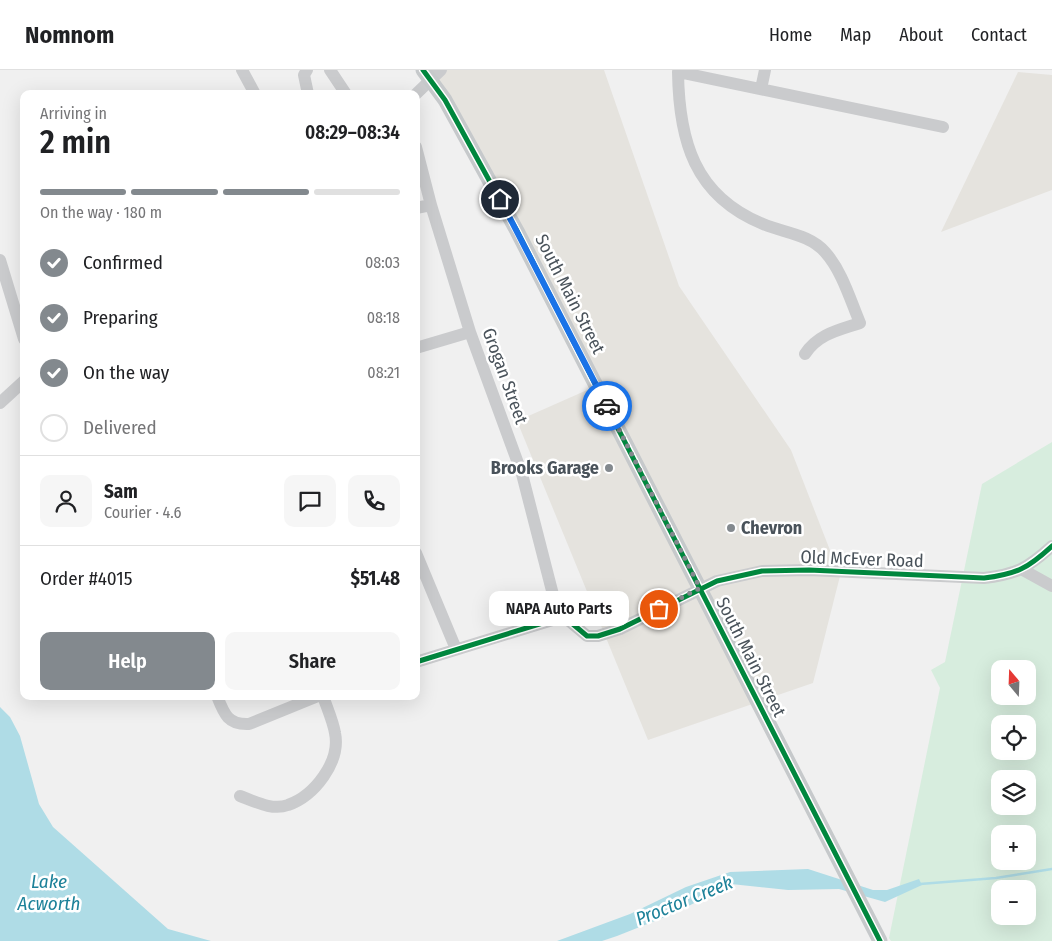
<!DOCTYPE html>
<html lang="en">
<head>
<meta charset="utf-8">
<style>
  body { margin:0; font-family:"Fira Sans Condensed",sans-serif; background:#f6f6f6; color:#202124; height:100vh; display:flex; flex-direction:column; font-size:19px; white-space:nowrap }
  * { box-sizing:border-box; margin:0 }
  p { font-size:16px; color:#757577 }
  .icon { flex:none; width:28px; height:28px; fill:none; stroke:currentColor; stroke-width:2; stroke-linecap:round; stroke-linejoin:round }
  .map { position:relative; flex:1; overflow:hidden }
  .panel { position:absolute; left:20px; top:20px; width:400px; height:610px; display:flex; flex-direction:column; background:#fff; border-radius:10px; box-shadow:0 5px 20px #0002 }
  .panel>* { flex:none }
  .needle { width:32px; rotate:341deg }
  .controls { position:absolute; left:991px; top:590px; display:grid; gap:10px }
  .controls a { display:grid; place-items:center; width:45px; height:45px; border-radius:10px; background:#fff; box-shadow:0 5px 20px #0002; font-size:25px }
  .pin { position:absolute; display:grid; place-items:center; width:42px; height:42px; color:#fff; margin:-21px; border:2px solid #fff; border-radius:50%; box-shadow:0 1px 5px #0007 }
  .courier { position:absolute; display:grid; place-items:center; width:50px; height:50px; margin:-25px; border:4px solid #1a73e8; border-radius:50%; background:#fff; color:#222; box-shadow:0 1px 6px #0007 }
  .bubble { position:absolute; height:35px; border-radius:10px; background:#fff; box-shadow:0 5px 20px #0002; font-size:16px; font-weight:600; line-height:35px; text-align:center }
  .headline em { font-style:normal; font-weight:600 }
  .headline div { display:flex; flex-direction:column-reverse }
  .headline { display:flex; align-items:center; justify-content:space-between; height:85px; padding:0 20px }
  h1 { font-size:32px; font-weight:600; line-height:38px }
  .bar { display:grid; grid-template-columns:repeat(4,1fr); gap:8px 5px; align-content:center; height:60px; padding:0 20px }
  .bar i { height:6px; border-radius:4px; background:#e0e0e0 }
  .bar .active { background:#83898e }
  .bar p { grid-column:span 4 }
  .line { display:flex; align-items:center; gap:12px; padding:0 20px; border-top:1px solid #e0e0e0 }
  .line div { flex:1 }
  .round { display:grid; place-items:center; flex:none; width:52px; height:52px; border-radius:10px; background:#f6f6f6 }
  ol { padding:0 20px; list-style:none }
  li { display:flex; align-items:center; gap:15px; height:55px }
  li p { margin-inline-start:auto }
  li .icon { padding:5px; border-radius:50%; background:#83898e; color:#fff; stroke-width:4 }
  li:last-child { color:#757577 }
  li i { width:28px; height:28px; border:2px solid #e0e0e0; border-radius:50% }
  .primary-button { display:flex; gap:10px; margin-top:auto; padding:10px 20px }
  .primary-button a { flex:1; height:58px; border-radius:10px; background:#83898e; color:#fff; font-size:20px; font-weight:600; line-height:58px; text-align:center }
  .primary-button a+a { background:#f6f6f6; color:#202124 }
  header { display:flex; align-items:center; gap:30px; box-sizing:border-box; height:70px; padding:0 25px; background:#fff; border-bottom:1px solid #e0e0e0 }
  header strong { font-size:24px }
  nav { display:flex; gap:28px; margin-inline-start:auto; font-size:18px }
  .map>svg:first-child { display:block }
  .commercial { fill:#e5e3de }
  .green { fill:#d7edde; fill-rule:evenodd }
  .water { fill:#afdce6 }
  .lines { fill:none; stroke-linecap:round; stroke-linejoin:round }
  .stream { stroke:#afdce6; stroke-width:2.5 }
  .minor { stroke:#cacbcd; stroke-width:12 }
  .major { stroke:#c6c9cb; stroke-width:15 }
  .cycleway-casing { stroke:#fff; stroke-width:8 }
  .cycleway { stroke:#00873e; stroke-width:5 }
  .done { stroke:#83898e; stroke-width:5; stroke-dasharray:0 9 }
  .route { stroke:#1a73e8; stroke-width:6 }
  .poi-dot { fill:#83898e; stroke:#fff; stroke-width:2 }
  .labels { text-anchor:middle; stroke-width:5; stroke-linejoin:round; paint-order:stroke }
  .street-label { font-size:18px; fill:#49525a; stroke:#fff }
  .poi-label { font-size:18px; font-weight:bold; fill:#49525a; stroke:#fff; text-anchor:end }
  .water-label { font-size:19px; font-style:italic; fill:#1c8199; stroke:#fff }
</style>
</head>
<body>
<header>
<strong>Nomnom</strong>
<nav><a>Home</a><a>Map</a><a>About</a><a>Contact</a></nav>
</header>
<div class="map">
<svg width="1052" height="871" viewBox="0 0 1052 871">
  <rect width="100%" height="100%" fill="#f0f0f0"/>
  <path class="commercial" d="M425,0H604L679,216L791,380L840,506L813,613L648,670L517,351L594,317Z
    M1018,2L1052,5V120L941,162Z"/>
  <path class="green" d="M1052,372V871H891L889,868L940,618L931,600L945,592L982,414ZM1000,599H1028V626H1000ZM1000,654H1028V681H1000ZM1000,709H1028V736H1000ZM1000,764H1028V791H1000ZM1000,819H1028V846H1000Z"/>
  <path class="water" d="M0,637L10,647L20,666L39,734L53,757L168,859L211,871H0Z
    M808,799L873,820H887L919,809L922,815L885,832L839,819L788,820L731,814L675,843L617,866L602,871H557L630,844L686,817L730,802Z"/>
  <g class="lines">
    <path class="stream" d="M920,814L996,808L1052,799"/>
    <path class="minor" d="M242,0L255,24
      M307,0L304,5L308,24
      M330,0L346,24
      M761,19L765,0
      M416,24L441,0
      M416,77L431,135L470,262L522,404L559,548
      M416,138L431,135
      M0,190L24,269
      M416,278L470,262
      M805,284C818,264 839,260 860,253C850,229 842,201 825,182C809,164 784,163 763,154C694,126 679,70 678,2L943,57
      M0,333L24,311
      M416,483L456,579
      M1023,500L1052,516
      M416,592L559,548L568,550L587,566H598L620,559L717,511L762,501L809,500L984,508C1017,504 1028,498 1052,476
      M217,626C224,644 228,655 249,654L318,626
      M240,726C254,731 272,741 288,735C314,726 341,692 335,663C333,651 327,638 323,626"/>
    <path class="major" d="M423,0L445,30L517,161L880,871"/>
    <g class="cycleway-casing">
      <path id="cycleway" d="M423,0L445,30L517,161L880,871
        M416,592L559,548L568,550L587,566H598L620,559L717,511L762,501L809,500L984,508C1017,504 1028,498 1052,476"/>
    </g>
    <use href="#cycleway" class="cycleway"/>
  </g>
  <g class="lines">
    <path class="done" d="M607,336L700,518L659,539"/>
    <path class="route" d="M500,129L607,336"/>
  </g>
  <g class="poi-dot">
    <circle cx="609" cy="398" r="5"/>
    <circle cx="731" cy="458" r="5"/>
  </g>
  <g class="labels">
    <g class="street-label">
      <text transform="translate(570 224) rotate(63)" y="6">South Main Street</text>
      <text transform="translate(505 306) rotate(70)" y="6">Grogan Street</text>
      <text transform="translate(862 489) rotate(2)" y="6">Old McEver Road</text>
      <text transform="translate(751 587) rotate(63)" y="6">South Main Street</text>
    </g>
    <g class="poi-label">
      <text x="599" y="404">Brooks Garage</text>
      <text x="741" y="464" text-anchor="start">Chevron</text>
    </g>
    <g class="water-label">
      <text x="49" y="818">Lake<tspan x="49" dy="22">Acworth</tspan></text>
      <text transform="translate(684 830) rotate(-22)" y="7">Proctor Creek</text>
    </g>
  </g>
</svg>
<div class="controls">
<a><svg class="needle" viewBox="-14 -14 28 28"><path d="M0-13l5 13h-10z" fill="#e53935"/><path d="M0 13l5-13h-10z" fill="#757577"/></svg></a>
<a><svg class="icon" aria-label="locate" viewBox="0 0 24 24"><circle cx="12" cy="12" r="6"/><path d="M12 2v4M12 18v4M2 12h4M18 12h4"/></svg></a>
<a><svg class="icon" aria-label="layers" viewBox="0 0 24 24"><path d="M12 4l9 5-9 5-9-5zM3 14l9 5 9-5"/></svg></a>
<a>+</a>
<a>−</a>
</div>
<div class="pin" style="left:659px;top:539px;background:#ea580c"><svg class="icon" aria-label="bag" viewBox="0 0 24 24"><path d="M5 8h14l-1 12H6zM9 8a3 3 0 0 1 6 0"/></svg></div>
<div class="pin" style="left:500px;top:129px;background:#1f2937"><svg class="icon" aria-label="home" viewBox="0 0 24 24"><path d="M3 11l9-7 9 7M6 9v11h12V9"/></svg></div>
<div class="courier" style="left:607px;top:336px"><svg class="icon" aria-label="car" viewBox="0 0 24 24"><path d="M5 17H2v-5l4-1 3-4h7l3 4 3 1v5h-3M9 17h6M6 11h13"/><circle cx="7" cy="17" r="2"/><circle cx="17" cy="17" r="2"/></svg></div>
<div class="bubble" style="left:489px;top:521px;width:140px">NAPA Auto Parts</div>
<section class="panel">
<div class="headline"><div><h1>2 min</h1><p>Arriving in</p></div><em>08:29–08:34</em></div>
<div class="bar"><i class="active"></i><i class="active"></i><i class="active"></i><i></i><p>On the way · 180 m</p></div>
<ol>
<li><svg class="icon" aria-label="check" viewBox="0 0 24 24"><path d="M5 12l5 5 9-10"/></svg>Confirmed<p>08:03</p></li>
<li><svg class="icon" aria-label="check" viewBox="0 0 24 24"><path d="M5 12l5 5 9-10"/></svg>Preparing<p>08:18</p></li>
<li><svg class="icon" aria-label="check" viewBox="0 0 24 24"><path d="M5 12l5 5 9-10"/></svg>On the way<p>08:21</p></li>
<li><i></i>Delivered</li>
</ol>
<div class="line" style="height:90px"><a class="round"><svg class="icon" aria-label="person" viewBox="0 0 24 24"><circle cx="12" cy="8" r="4"/><path d="M4 21q1-7 8-7t8 7"/></svg></a><div><b>Sam</b><p>Courier · 4.6</p></div><a class="round"><svg class="icon" aria-label="chat" viewBox="0 0 24 24"><path d="M4 5h16v11H9l-5 4z"/></svg></a><a class="round"><svg class="icon" aria-label="phone" viewBox="0 0 24 24"><path d="M5 4h4l2 5-3 2q2 4 5 5l2-3 5 2v4C11 20 4 13 5 4z"/></svg></a></div>
<div class="line" style="height:65px"><div>Order #4015</div><b>$51.48</b></div>
<div class="primary-button"><a>Help</a><a>Share</a></div>
</section>
</div>
</body>
</html>
